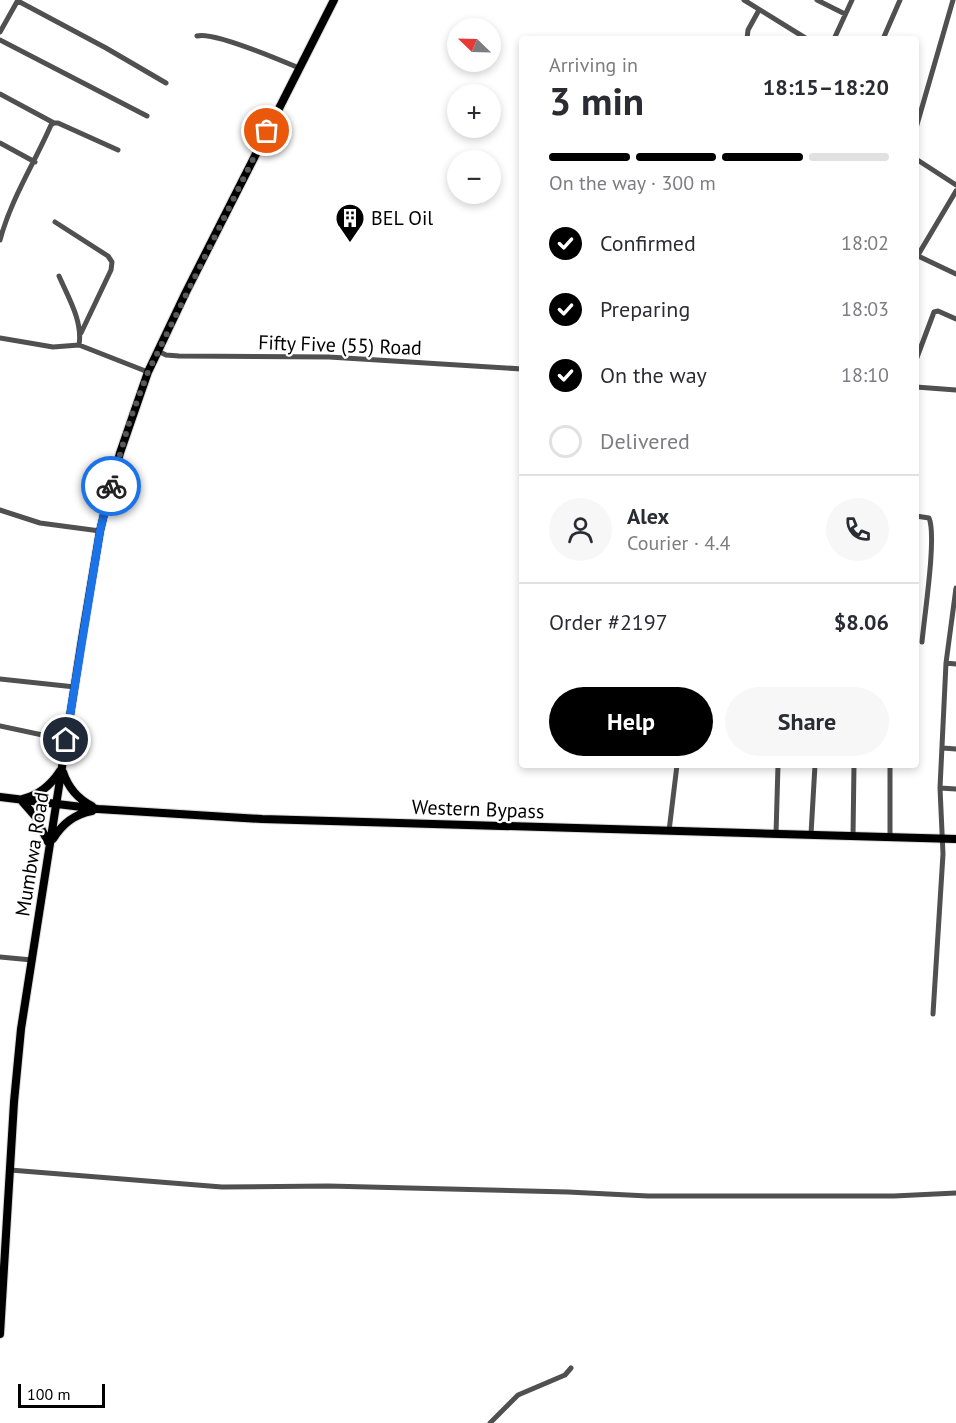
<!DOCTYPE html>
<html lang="en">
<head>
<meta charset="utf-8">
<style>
  body { margin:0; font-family:"PT Sans",sans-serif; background:#f7f7f7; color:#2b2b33; height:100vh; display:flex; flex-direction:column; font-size:22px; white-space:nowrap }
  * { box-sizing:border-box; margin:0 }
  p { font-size:20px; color:#7c7c81 }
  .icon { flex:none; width:33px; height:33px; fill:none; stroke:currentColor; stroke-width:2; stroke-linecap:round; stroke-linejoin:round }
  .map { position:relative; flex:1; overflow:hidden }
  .side { position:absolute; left:519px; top:36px; width:400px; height:732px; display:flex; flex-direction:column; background:#fff; border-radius:6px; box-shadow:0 3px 9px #0003 }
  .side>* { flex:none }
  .needle { width:39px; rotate:293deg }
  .fabs { position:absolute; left:447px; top:18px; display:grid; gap:12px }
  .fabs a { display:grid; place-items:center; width:54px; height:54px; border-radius:50%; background:#fff; box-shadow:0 3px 9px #0003; font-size:30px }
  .scale { position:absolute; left:18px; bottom:15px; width:87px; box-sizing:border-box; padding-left:6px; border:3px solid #000; border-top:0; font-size:16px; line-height:21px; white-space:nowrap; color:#000; -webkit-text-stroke:4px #fff; paint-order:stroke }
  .pin { position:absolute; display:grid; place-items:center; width:51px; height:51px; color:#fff; margin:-26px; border:3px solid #fff; border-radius:50%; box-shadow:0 2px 6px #0007 }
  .courier { position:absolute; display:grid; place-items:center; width:60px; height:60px; margin:-30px; border:4px solid #1a73e8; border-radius:50%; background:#fff; color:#222; box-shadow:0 2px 8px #0007 }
  .headline em { font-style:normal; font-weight:700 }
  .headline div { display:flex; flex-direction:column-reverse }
  .headline { display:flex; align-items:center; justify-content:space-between; height:102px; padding:0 30px }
  h1 { font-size:39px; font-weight:700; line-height:45px }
  .bar { display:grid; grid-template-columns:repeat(4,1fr); gap:9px 6px; align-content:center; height:72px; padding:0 30px }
  .bar i { height:8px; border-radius:4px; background:#e1e1e2 }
  .bar .active { background:#000 }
  .bar p { grid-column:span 4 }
  .line { display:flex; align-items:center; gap:15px; padding:0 30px; border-top:2px solid #e1e1e2 }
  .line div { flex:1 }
  .round { display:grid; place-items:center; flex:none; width:63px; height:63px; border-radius:32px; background:#f7f7f7 }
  ol { padding:0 30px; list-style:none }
  li { display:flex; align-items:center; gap:18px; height:66px }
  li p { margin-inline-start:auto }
  li .icon { padding:6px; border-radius:50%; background:#000; color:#fff; stroke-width:4 }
  li:last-child { color:#7c7c81 }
  li i { width:33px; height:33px; border:3px solid #e1e1e2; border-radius:50% }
  .action { display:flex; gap:12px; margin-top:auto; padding:12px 30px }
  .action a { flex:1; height:69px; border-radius:36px; background:#000; color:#fff; font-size:24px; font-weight:700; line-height:69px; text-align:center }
  .action a+a { background:#f7f7f7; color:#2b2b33 }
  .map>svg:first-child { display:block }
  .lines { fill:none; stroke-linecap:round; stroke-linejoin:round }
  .primary-casing { stroke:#dbdbdb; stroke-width:10 }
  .minor { stroke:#505050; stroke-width:5 }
  .primary { stroke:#000; stroke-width:8 }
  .done { stroke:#595959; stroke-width:6; stroke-dasharray:0 10.8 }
  .route { stroke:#1a73e8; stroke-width:8 }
  .labels { text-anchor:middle; stroke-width:4.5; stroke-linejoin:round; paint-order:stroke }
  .poi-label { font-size:20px; fill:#000; stroke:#fff; text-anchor:start }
  .street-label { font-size:20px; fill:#000; stroke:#fff }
</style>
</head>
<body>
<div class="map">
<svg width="956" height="1423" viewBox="0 0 956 1423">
  <rect width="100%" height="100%" fill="#fff"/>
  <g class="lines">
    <g class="primary-casing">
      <path id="primary" d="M63,772C68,787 78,799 92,806
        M0,797L98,809L262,819L956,839
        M23,799C39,795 51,785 60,771
        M21,800L35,816L48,842
        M53,839C62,824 75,814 92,811
        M0,1334L14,1102L21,1029L82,639L100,531L109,493L120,453L148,372L186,292L334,0"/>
    </g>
    <path class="minor" d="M744,0L807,39
      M817,0L845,14
      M18,1L106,48L166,83
      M0,32L18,0
      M197,36C213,31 280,60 299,68
      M747,39L748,30L759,10
      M834,39L852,0
      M883,39L900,0
      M0,40L147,116
      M0,94L54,123
      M916,128L953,0
      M0,143L35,162
      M916,159L956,185
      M55,222L108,256L112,262L111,270L81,333
      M0,240C11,199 34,164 51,125L54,123H58L118,150
      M916,255L956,274
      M918,255L956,191
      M59,276C68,297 83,321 79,345
      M0,338L53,347L79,345L148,372
      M158,351L166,355L179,356L329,357L522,369
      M916,360L934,312L938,311L956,319
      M916,387L956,390
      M0,510L40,523L100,531
      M916,516L929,518C937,536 924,618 922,642
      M956,588L946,663L956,664
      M0,679L75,687
      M0,726L66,740
      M943,748L956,749
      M890,765V838
      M940,788L956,789
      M669,831L677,765
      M776,834L778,765
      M811,834L815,765
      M853,836L854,765
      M0,957L32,960
      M933,1014L943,854L940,788L946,663
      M10,1170L222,1187L328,1186L568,1192L648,1196H894L956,1193
      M490,1423L518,1395L565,1375L571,1368"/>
    <use href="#primary" class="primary"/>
  </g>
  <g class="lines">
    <path class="done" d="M111,486L130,420L148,372L267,131"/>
    <path class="route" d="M66,740L100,531L111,486"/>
  </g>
  <defs>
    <g id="building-pin" transform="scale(1.5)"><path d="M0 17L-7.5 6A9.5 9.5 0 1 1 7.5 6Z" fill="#000" stroke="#fff"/><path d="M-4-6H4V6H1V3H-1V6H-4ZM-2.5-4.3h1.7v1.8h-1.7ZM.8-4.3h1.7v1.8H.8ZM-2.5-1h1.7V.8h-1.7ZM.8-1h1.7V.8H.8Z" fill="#fff"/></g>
  </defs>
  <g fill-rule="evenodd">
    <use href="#building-pin" x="350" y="218"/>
  </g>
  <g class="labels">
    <g class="poi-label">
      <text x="371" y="225">BEL Oil</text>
    </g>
    <g class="street-label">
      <text transform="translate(340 345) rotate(2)" y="7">Fifty Five (55) Road</text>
      <text transform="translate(478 809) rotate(2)" y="7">Western Bypass</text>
      <text transform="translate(32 854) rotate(-81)" y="7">Mumbwa Road</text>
    </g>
  </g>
</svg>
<div class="fabs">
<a><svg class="needle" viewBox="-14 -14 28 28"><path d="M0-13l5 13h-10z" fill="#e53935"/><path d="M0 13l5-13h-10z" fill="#7c7c81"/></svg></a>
<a>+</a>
<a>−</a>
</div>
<div class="scale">100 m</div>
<div class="pin" style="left:267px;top:131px;background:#ea580c"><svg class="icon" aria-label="bag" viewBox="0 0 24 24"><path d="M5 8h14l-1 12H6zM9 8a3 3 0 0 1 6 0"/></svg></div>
<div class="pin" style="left:66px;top:740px;background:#1f2937"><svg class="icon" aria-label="home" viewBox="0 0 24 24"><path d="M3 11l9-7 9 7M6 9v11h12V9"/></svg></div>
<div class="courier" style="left:111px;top:486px"><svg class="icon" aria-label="bike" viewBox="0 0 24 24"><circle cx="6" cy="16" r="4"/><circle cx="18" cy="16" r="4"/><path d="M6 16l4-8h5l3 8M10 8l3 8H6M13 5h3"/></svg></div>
<section class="side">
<div class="headline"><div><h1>3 min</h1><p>Arriving in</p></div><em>18:15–18:20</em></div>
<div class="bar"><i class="active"></i><i class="active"></i><i class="active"></i><i></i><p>On the way · 300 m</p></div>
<ol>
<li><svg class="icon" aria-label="check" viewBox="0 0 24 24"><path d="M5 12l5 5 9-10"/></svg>Confirmed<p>18:02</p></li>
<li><svg class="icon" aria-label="check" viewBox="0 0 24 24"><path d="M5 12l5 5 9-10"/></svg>Preparing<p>18:03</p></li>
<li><svg class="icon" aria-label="check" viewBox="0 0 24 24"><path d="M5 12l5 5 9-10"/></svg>On the way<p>18:10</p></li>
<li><i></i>Delivered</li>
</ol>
<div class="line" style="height:108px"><a class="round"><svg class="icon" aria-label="person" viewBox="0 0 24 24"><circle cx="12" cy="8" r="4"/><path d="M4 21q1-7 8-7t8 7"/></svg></a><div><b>Alex</b><p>Courier · 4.4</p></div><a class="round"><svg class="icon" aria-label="phone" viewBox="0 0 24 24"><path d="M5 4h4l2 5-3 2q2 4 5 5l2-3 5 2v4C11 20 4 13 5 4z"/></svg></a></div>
<div class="line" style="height:78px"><div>Order #2197</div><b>$8.06</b></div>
<div class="action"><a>Help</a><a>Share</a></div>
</section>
</div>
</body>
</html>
